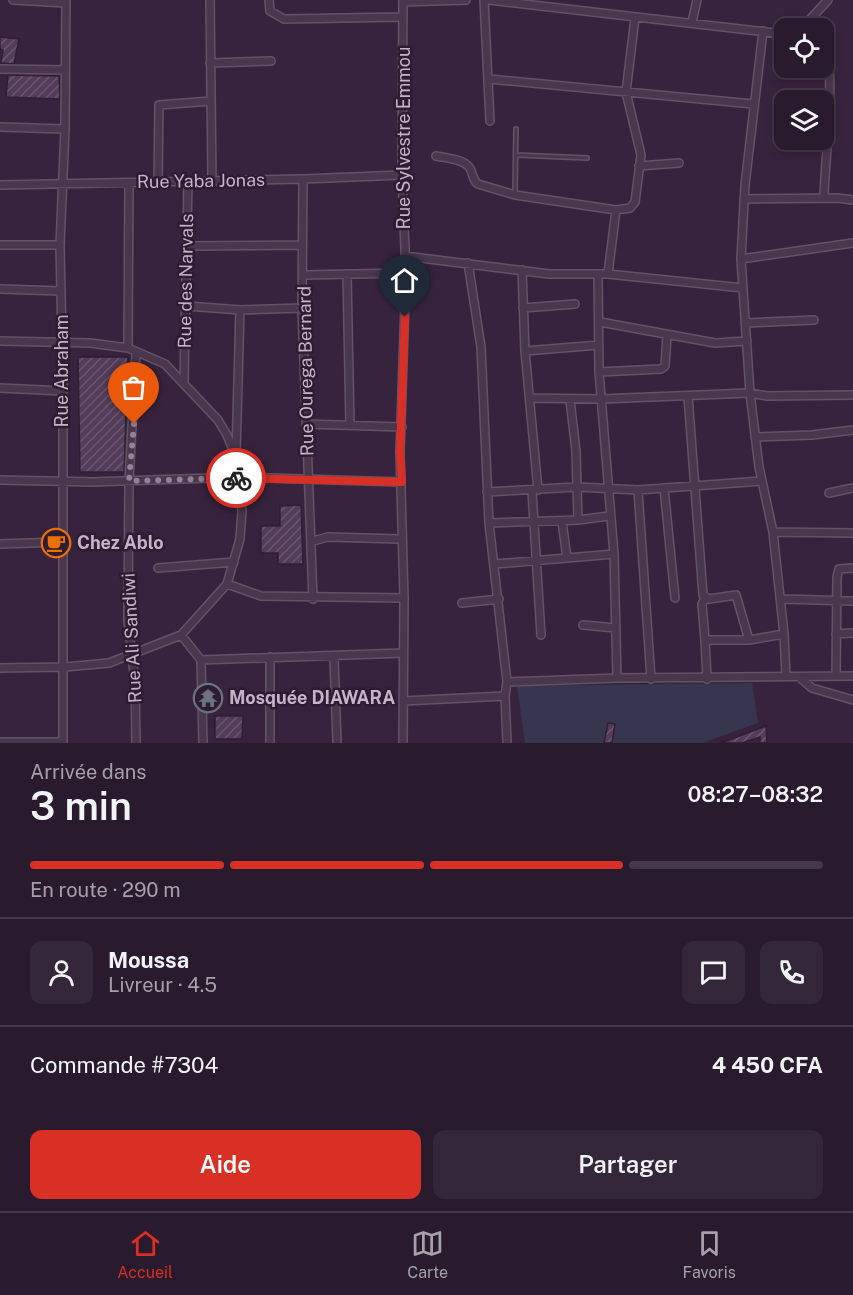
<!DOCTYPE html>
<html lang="fr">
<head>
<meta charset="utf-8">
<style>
  body { margin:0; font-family:"Public Sans",sans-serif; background:#35273a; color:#f1f3f6; height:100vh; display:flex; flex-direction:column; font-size:22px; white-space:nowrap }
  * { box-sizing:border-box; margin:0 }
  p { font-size:20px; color:#a5a1aa }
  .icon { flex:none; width:33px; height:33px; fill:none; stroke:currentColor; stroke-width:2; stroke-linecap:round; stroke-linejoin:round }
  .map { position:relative; height:743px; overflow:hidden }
  .drawer { display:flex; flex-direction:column; background:#291a2e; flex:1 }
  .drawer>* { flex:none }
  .fabs { position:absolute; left:774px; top:18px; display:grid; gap:12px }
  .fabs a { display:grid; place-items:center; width:60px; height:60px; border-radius:12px; background:#291a2e; box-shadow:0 3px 9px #0003,0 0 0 2px #45384a; font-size:30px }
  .pin { position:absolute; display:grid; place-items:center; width:51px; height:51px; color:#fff; margin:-62px -26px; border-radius:50% 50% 50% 0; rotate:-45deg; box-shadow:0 0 6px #0007 }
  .pin .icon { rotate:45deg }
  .courier { position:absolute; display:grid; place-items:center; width:60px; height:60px; margin:-30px; border:4px solid #d93025; border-radius:50%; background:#fff; color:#222; box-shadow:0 2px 8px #0007 }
  .head em { font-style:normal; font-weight:600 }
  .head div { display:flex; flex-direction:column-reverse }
  .head { display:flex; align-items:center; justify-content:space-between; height:102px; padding:0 30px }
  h1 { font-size:39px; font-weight:600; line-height:45px }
  .bar { display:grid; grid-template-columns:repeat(4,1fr); gap:9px 6px; align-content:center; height:72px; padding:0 30px }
  .bar i { height:8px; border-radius:4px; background:#45384a }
  .bar .on { background:#d93025 }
  .bar p { grid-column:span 4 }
  .line { display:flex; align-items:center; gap:15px; padding:0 30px; border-top:2px solid #45384a }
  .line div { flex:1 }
  .round { display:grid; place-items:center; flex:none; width:63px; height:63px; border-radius:12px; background:#35273a }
  .cta { display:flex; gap:12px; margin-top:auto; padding:12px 30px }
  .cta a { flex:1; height:69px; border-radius:12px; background:#d93025; color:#fff; font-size:24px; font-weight:600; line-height:69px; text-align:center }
  .cta a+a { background:#35273a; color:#f1f3f6 }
  .tab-bar { display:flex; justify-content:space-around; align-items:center; height:84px; border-top:2px solid #45384a; background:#291a2e; font-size:16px; color:#a5a1aa }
  .tab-bar a { display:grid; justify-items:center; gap:3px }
  .tab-bar .on { color:#d93025 }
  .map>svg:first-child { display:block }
  .green { fill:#38364e }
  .building { fill:url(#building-hatch); stroke:#301e34; stroke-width:1.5 }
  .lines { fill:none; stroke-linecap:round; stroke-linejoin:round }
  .lane-casing { stroke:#645268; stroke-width:6 }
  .street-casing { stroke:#645268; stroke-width:10 }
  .lane { stroke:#49374d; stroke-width:3 }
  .street { stroke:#49374d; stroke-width:7 }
  .done { stroke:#938197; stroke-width:6; stroke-dasharray:0 10.8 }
  .route { stroke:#d93025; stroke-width:8 }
  .labels { text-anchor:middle; stroke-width:5; stroke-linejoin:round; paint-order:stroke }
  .street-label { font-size:18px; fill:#c5b3c8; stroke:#2d1c32 }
  .poi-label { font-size:18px; font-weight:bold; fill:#c5b3c8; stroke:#2d1c32; text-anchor:start }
</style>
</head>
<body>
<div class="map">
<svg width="853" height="743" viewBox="0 0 853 743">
  <defs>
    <pattern id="building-hatch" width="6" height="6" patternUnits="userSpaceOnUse" patternTransform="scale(1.5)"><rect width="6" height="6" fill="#543d5a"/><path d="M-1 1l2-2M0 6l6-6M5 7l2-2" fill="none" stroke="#6b5770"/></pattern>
  </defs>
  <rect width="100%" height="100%" fill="#37233d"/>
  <path class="green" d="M752,683L758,723L702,743H525L517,686Z"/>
  <path class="building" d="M0,37L19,39L14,64L1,63L3,50H0Z
    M8,75L59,76L60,99L6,97Z
    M78,357H128L124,472H80Z
    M301,505L303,564H278V553H261V526H280V506Z
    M215,716H243L242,739H215Z
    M608,723L615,724L612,743H604Z
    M766,726L767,743H760V737L742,743H721Z"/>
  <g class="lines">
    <g class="lane-casing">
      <path id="lane" d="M516,155L587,158
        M515,193L516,129"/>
    </g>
    <g class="street-casing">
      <path id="street" d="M13,0L66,3
        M210,0L212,181
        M269,0L270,11L284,19L403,17
        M403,0L402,175L406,273L400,452L404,598L403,743
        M484,0L490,121
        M489,0L784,34
        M403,2L466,0
        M692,22L697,0
        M802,28L828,0
        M763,31L745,185L741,259L750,393L759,467L773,532L784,634L786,676
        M824,46C837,66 824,168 824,198
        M210,63L271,61
        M0,69L65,70
        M489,79L753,104
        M0,127L65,129
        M436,156C446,158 463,159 469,167C474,173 471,179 478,184L515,195L616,210
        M639,166L679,163
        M303,179L302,308L313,599
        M158,181L159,105L211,101
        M0,185L303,179L402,175
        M744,199L838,198L853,200
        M0,245H60
        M188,246L302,245
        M405,256L549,274H608L743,288
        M741,259L853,243
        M468,263L481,347L489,523L507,682L617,678L853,676
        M522,270L525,351L538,490
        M347,274L350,425
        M598,274L599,372L614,554L617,678
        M608,274L616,210L630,208L635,202L641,155L626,92L635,18
        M303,275L406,273
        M0,289L61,291
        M187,306L240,310L302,308
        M523,308L575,304
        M600,322L715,343L747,341
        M745,323L814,320
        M0,341L90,343L128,348L165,364L218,420L227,435L236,457L242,511L240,539L227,584L181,635L109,663L65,667L0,668
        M128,348L129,183
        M525,351L599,345
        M599,372L661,369L665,366L667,335
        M184,382L188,181
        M0,388L63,391
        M688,396L703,595L709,599L736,595L749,640
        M530,398L601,399L750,393L767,396L853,395
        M570,400L576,451L578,520
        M306,424L402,427
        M755,437L812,435L853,430
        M236,454L240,310
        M0,480L93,482L239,477L401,482
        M664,488L675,598
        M638,490L651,679
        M532,491L541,635
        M487,492L577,487L638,490L762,481
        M829,493L853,488
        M562,521L567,558
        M489,523L578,520L609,516
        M773,532L853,533
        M313,541L328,537L400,539
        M0,544L62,542
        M495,564L614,554
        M158,568L234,562
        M227,584L261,596L404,598
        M705,598L702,604L705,640
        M781,599L853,601
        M462,603L499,599
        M583,625L616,628
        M836,634L853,633
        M181,635L201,660L403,653
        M270,657V743
        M334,658L337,743
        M201,660L203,743
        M836,676L837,577L839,569L853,568
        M799,677L812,688L853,700
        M707,679L705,640H749L784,634
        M403,701L505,696
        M0,742H63
        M63,743V391L60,245L65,129L66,0
        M136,743L135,683L128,621L129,481L136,353
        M507,743L505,696L507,682"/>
    </g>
    <use href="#lane" class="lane"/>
    <use href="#street" class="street"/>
  </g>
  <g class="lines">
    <path class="done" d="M134,424L129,481L236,478"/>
    <path class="route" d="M236,478L402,482L400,452L405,317"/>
  </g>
  <defs>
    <g id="cafe-ring" transform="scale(1.5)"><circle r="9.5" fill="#2d1c32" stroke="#e8710a" stroke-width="1.5"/><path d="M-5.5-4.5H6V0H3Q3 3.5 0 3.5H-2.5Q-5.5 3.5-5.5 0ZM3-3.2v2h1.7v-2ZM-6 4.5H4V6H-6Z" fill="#e8710a"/></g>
    <g id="temple-ring" transform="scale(1.5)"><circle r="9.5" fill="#2d1c32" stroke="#6b7280" stroke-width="1.5"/><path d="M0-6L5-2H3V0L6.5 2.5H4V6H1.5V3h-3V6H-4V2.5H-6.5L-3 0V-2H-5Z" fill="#6b7280"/></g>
  </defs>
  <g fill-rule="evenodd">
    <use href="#cafe-ring" x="56" y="543"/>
    <use href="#temple-ring" x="208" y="698"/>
  </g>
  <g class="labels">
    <g class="street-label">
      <text transform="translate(404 138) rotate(-90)" y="6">Rue Sylvestre Emmou</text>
      <text transform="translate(201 181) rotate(-1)" y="6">Rue Yaba Jonas</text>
      <text transform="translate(186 281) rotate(-89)" y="6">Rue des Narvals</text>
      <text transform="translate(62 371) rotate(-90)" y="6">Rue Abraham</text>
      <text transform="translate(306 371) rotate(-91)" y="6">Rue Ourega Bernard</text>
      <text transform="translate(132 638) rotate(-93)" y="6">Rue Ali Sandiwi</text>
    </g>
    <g class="poi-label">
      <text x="77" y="549">Chez Ablo</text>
      <text x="229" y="704">Mosquée DIAWARA</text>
    </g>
  </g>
</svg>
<div class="fabs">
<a><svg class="icon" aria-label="locate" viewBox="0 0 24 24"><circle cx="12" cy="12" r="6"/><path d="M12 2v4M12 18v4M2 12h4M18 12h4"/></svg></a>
<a><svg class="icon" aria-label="layers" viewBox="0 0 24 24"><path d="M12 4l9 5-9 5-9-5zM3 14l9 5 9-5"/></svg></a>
</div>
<div class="pin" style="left:134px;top:424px;background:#ea580c"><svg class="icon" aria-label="bag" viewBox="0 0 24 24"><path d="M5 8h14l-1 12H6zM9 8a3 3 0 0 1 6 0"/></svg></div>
<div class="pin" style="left:405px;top:317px;background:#1f2937"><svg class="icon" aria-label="home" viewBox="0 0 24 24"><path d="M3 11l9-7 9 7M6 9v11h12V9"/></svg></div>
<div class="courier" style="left:236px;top:478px"><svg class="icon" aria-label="bike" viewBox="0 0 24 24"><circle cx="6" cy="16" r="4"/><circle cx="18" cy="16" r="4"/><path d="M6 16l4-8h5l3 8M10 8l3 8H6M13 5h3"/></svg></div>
</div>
<section class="drawer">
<div class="head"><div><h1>3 min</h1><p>Arrivée dans</p></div><em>08:27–08:32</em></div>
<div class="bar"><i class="on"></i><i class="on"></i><i class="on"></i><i></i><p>En route · 290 m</p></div>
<div class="line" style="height:108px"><a class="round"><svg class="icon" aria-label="person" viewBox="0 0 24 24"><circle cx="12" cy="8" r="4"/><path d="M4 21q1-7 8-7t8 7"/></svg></a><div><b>Moussa</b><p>Livreur · 4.5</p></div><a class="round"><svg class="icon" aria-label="chat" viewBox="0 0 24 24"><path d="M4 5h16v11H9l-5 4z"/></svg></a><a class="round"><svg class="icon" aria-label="phone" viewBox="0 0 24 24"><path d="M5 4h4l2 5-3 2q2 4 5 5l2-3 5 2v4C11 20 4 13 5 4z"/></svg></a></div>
<div class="line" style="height:78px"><div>Commande #7304</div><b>4 450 CFA</b></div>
<div class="cta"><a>Aide</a><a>Partager</a></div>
</section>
<nav class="tab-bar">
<a class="on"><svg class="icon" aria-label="home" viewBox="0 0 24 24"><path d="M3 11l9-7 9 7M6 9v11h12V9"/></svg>Accueil</a>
<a><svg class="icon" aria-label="map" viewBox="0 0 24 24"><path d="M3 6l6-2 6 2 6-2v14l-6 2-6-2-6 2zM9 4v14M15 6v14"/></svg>Carte</a>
<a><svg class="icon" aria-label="saved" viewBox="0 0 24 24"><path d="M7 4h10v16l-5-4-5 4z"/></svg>Favoris</a>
</nav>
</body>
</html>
